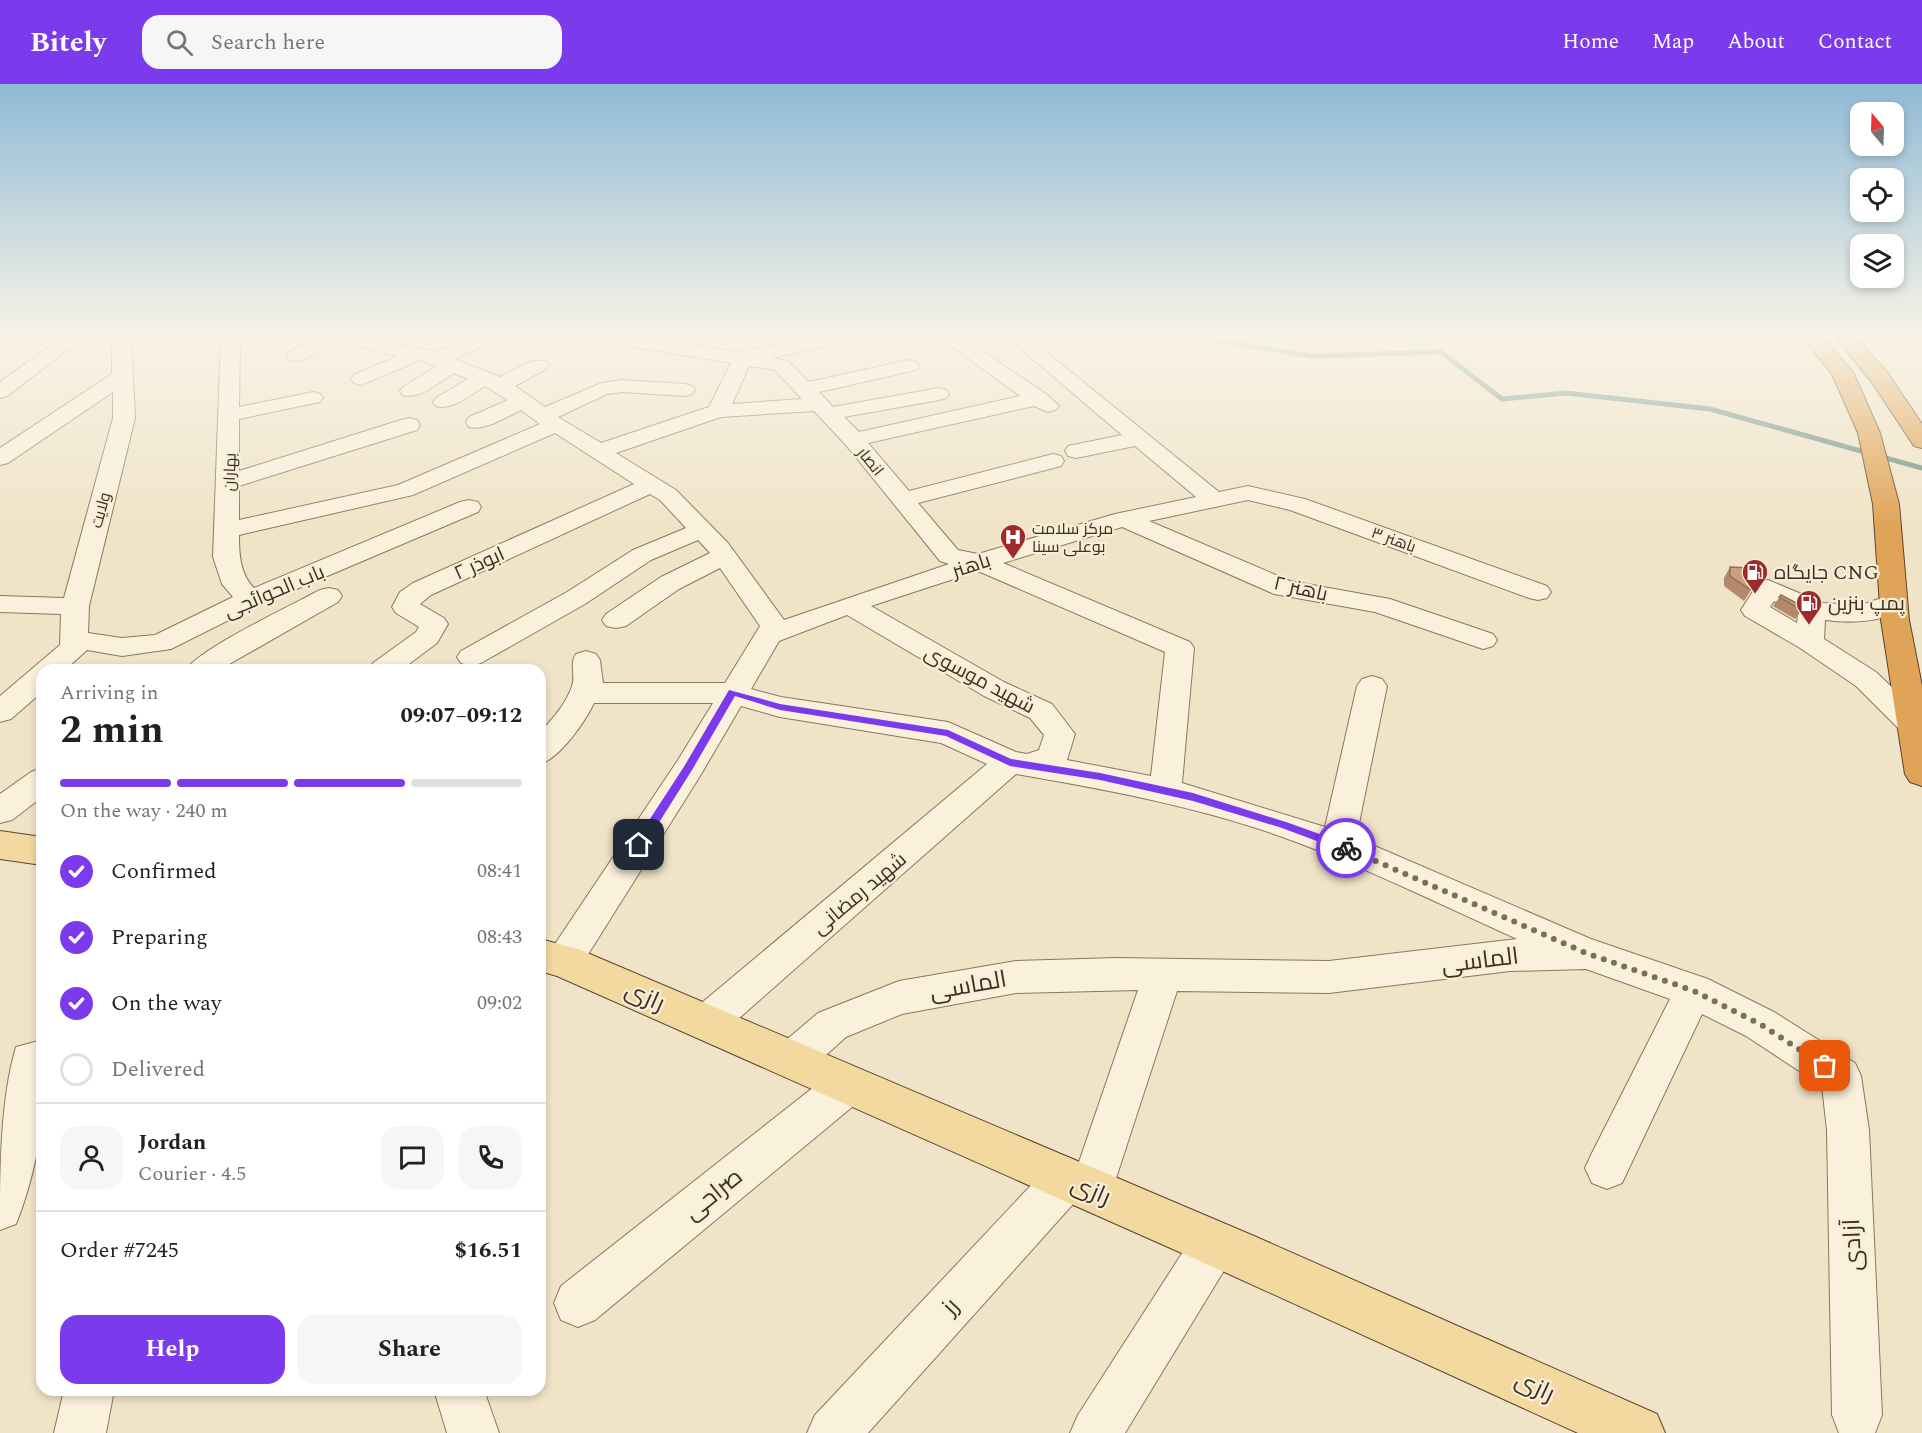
<!DOCTYPE html>
<html lang="en">
<head>
<meta charset="utf-8">
<style>
  body { margin:0; font-family:Spectral,Cairo,serif; background:#f6f6f6; color:#202124; height:100vh; display:flex; flex-direction:column; font-size:22px; white-space:nowrap }
  * { box-sizing:border-box; margin:0 }
  p { font-size:20px; color:#757577 }
  .icon { flex:none; width:33px; height:33px; fill:none; stroke:currentColor; stroke-width:2; stroke-linecap:round; stroke-linejoin:round }
  .map { position:relative; flex:1; overflow:hidden }
  .panel { position:absolute; left:36px; top:580px; width:510px; height:732px; display:flex; flex-direction:column; background:#fff; border-radius:18px; box-shadow:0 3px 9px #0003 }
  .panel>* { flex:none }
  .needle { width:39px; rotate:341deg }
  .buttons { position:absolute; left:1850px; top:18px; display:grid; gap:12px }
  .buttons a { display:grid; place-items:center; width:54px; height:54px; border-radius:12px; background:#fff; box-shadow:0 3px 9px #0003; font-size:30px }
  .pin { position:absolute; display:grid; place-items:center; width:51px; height:51px; color:#fff; margin:-26px; border-radius:12px; box-shadow:0 3px 9px #0006 }
  .courier { position:absolute; display:grid; place-items:center; width:60px; height:60px; margin:-30px; border:4px solid #7c3aed; border-radius:50%; background:#fff; color:#222; box-shadow:0 2px 8px #0007 }
  .summary em { font-style:normal; font-weight:700 }
  .summary div { display:flex; flex-direction:column-reverse }
  .summary { display:flex; align-items:center; justify-content:space-between; height:102px; padding:0 24px }
  h1 { font-size:39px; font-weight:700; line-height:45px }
  .bar { display:grid; grid-template-columns:repeat(4,1fr); gap:9px 6px; align-content:center; height:72px; padding:0 24px }
  .bar i { height:8px; border-radius:4px; background:#e0e0e0 }
  .bar .selected { background:#7c3aed }
  .bar p { grid-column:span 4 }
  .line { display:flex; align-items:center; gap:15px; padding:0 24px; border-top:2px solid #e0e0e0 }
  .line div { flex:1 }
  .round { display:grid; place-items:center; flex:none; width:63px; height:63px; border-radius:18px; background:#f6f6f6 }
  ol { padding:0 24px; list-style:none }
  li { display:flex; align-items:center; gap:18px; height:66px }
  li p { margin-inline-start:auto }
  li .icon { padding:6px; border-radius:50%; background:#7c3aed; color:#fff; stroke-width:4 }
  li:last-child { color:#757577 }
  li i { width:33px; height:33px; border:3px solid #e0e0e0; border-radius:50% }
  .button { display:flex; gap:12px; margin-top:auto; padding:12px 24px }
  .button a { flex:1; height:69px; border-radius:18px; background:#7c3aed; color:#fff; font-size:24px; font-weight:700; line-height:69px; text-align:center }
  .button a+a { background:#f6f6f6; color:#202124 }
  header { display:flex; align-items:center; gap:36px; box-sizing:border-box; height:84px; padding:0 30px; background:#7c3aed; color:#fff }
  header strong { font-size:28px }
  nav { display:flex; gap:33px; margin-inline-start:auto; font-size:21px }
  .search { width:420px; height:54px; background:#f6f6f6; display:flex; align-items:center; gap:15px; box-sizing:border-box; padding:0 21px; border-radius:18px; color:#757577; font-size:22px }
  .map>svg:first-child { display:block }
  .lines { fill:none; stroke-linecap:round; stroke-linejoin:round }
  .stream { stroke:#6f938a; stroke-width:5 }
  .minor-casing { stroke:#8d765c; stroke-width:2 }
  .major-casing { stroke:#5b4430; stroke-width:2 }
  .highway-casing { stroke:#5b4430; stroke-width:2 }
  .minor { fill:#faf1dc; fill-rule:evenodd }
  .major { fill:#f3d9a0; fill-rule:evenodd }
  .highway { fill:#e0a458; fill-rule:evenodd }
  .wall { fill:#b2896c }
  .building { fill:#cf9f7d; stroke:#916f58; stroke-width:1.5 }
  .route { fill:#7c3aed }
  .done { stroke:#7c6e5b; stroke-width:6; stroke-dasharray:0 10.8 }
  .labels { text-anchor:middle; stroke-width:4.5; stroke-linejoin:round; paint-order:stroke }
  .far-street-label { font-size:16px; fill:#3d2e20; stroke:#f7eed8 }
  .far-poi-label { font-size:16px; fill:#3d2e20; stroke:#f7eed8; text-anchor:start }
  .street-label { font-size:20px; fill:#3d2e20; stroke:#f7eed8 }
  .poi-label { font-size:20px; fill:#3d2e20; stroke:#f7eed8; text-anchor:start }
  .near-street-label { font-size:24px; fill:#3d2e20; stroke:#f7eed8 }
</style>
</head>
<body>
<header>
<strong>Bitely</strong>
<div class="search"><svg class="icon" aria-label="search" viewBox="0 0 24 24"><circle cx="10" cy="10" r="6"/><path d="M15 15l6 6"/></svg>Search here</div>
<nav><a>Home</a><a>Map</a><a>About</a><a>Contact</a></nav>
</header>
<div class="map">
<svg width="1922" height="1349" viewBox="0 0 1922 1349">
  <rect width="100%" height="100%" fill="#f0e4c8"/>
  <g class="lines">
    <path class="stream" d="M1200,254L1312,272L1441,268L1502,315L1566,309L1710,325L1922,384"/>
    <g class="minor-casing">
      <path id="minor" d="M0,254H13L10,258L0,260Z
        M61,254H83L7,312L0,314V298Z
        M112,254H131L135,334L89,522L88,549L122,554L155,551L233,513L222,500L213,473L221,254H240L239,323L313,308L320,310L323,314L320,318L239,335V387L401,336L409,334L417,336L420,341L417,346L239,402V436L398,401L540,340L521,326C506,333 486,347 469,343L466,338L469,333L508,316L485,302C471,310 453,327 436,322L433,318L436,314L468,295L454,289C439,298 420,316 403,311L400,307L403,303L437,282L420,276L361,301L354,299L351,295L354,291L398,272C385,269 347,258 337,259C319,261 308,281 289,276L286,272L289,268L318,254H367L437,268L469,254H493L491,258L454,275L500,293L532,277H546L549,281L546,285L515,302L545,323L602,299L622,296L685,300L692,302L695,306L692,310L685,312L622,308L607,310L558,333L601,359L709,323L731,279L617,260L610,258L608,254H650L739,268L814,254H850L848,258L772,274L788,277L809,298L909,276L916,278L919,282L916,286L819,308L833,323L939,304L946,306L949,310L946,314L939,316L844,333L859,348L1020,312L941,254H963L1046,310L1059,322L1055,326L1048,328L1034,322L868,359L909,407L1053,370L1061,372L1064,377L1061,382L918,419L958,466L978,470L1115,430L1196,413L1135,362L1076,374L1068,372L1065,367L1068,362L1122,351L1008,254H1029L1219,408L1248,402L1305,415L1547,502L1551,508L1547,514L1538,516L1529,514L1290,426L1248,416L1149,437L1290,497L1390,515L1493,550L1497,556L1493,562L1483,565L1375,528L1274,510L1122,443L1003,479L1190,558L1194,564L1182,699L1325,743L1357,602L1362,595L1372,592L1382,595L1387,602L1356,754L1591,855L1708,895L1774,928L1855,979L1861,992L1869,1046L1882,1331L1875,1349H1839L1832,1331L1827,1046L1822,1002L1746,952L1702,930L1622,1099L1607,1105L1592,1099L1585,1084L1592,1069L1670,915L1586,885L1510,887L1329,909L1177,907L1107,1122L1091,1128L1074,1119L868,1349H807L815,1331L1051,1080L1067,1073L1079,1078L1138,906L1016,909L902,930L846,953L806,989L792,994L778,989L772,976L778,963L818,929L899,897L1016,877L1116,874L1329,877L1517,855C1437,819 1357,779 1274,750C1190,721 1103,705 1016,690L720,951L706,956L692,951L686,939L692,927L987,680L941,659L780,633L741,622L700,692L577,888L564,893L551,888L545,877L551,866L678,676L713,619H594C585,638 560,674 540,680V649C553,634 566,620 572,602C576,591 569,580 576,570L586,567L596,570L600,576L603,599H725L760,542L720,484L679,505L626,542L616,544L606,542L602,536L606,530L661,493L710,469L698,456L651,476L585,520L481,579L471,582L461,579L457,573L461,567L567,508L633,466L686,444L660,416L650,410L431,511L420,520L444,534L448,540L437,559L401,586H369L373,579L416,548L419,543L396,529L392,523L400,508L413,499L634,400L555,349L413,411L239,451C239,470 240,490 254,504L460,418L469,416L478,418L481,423L478,428L259,521L171,565L122,572L87,566L65,586H42V608L11,635L0,638V612L60,561L61,530L0,528V512L64,514L113,334V308L8,379L0,381V364L112,290ZM749,282L775,286L802,315L732,320ZM814,327L846,361L940,477L949,480L784,536L728,459L676,406L616,369L721,333ZM978,487L1165,568L1151,692L1067,676L1075,650L1052,620L1004,598L871,522ZM847,531L984,612L1030,634L1044,651L1039,666L1027,670L1016,668L948,638L781,613L751,605L779,557Z
        M1768,496L1823,519L1854,521L1867,519L1893,510L1903,512L1906,518C1891,540 1849,539 1825,536L1824,555L1876,588L1922,632V648L1912,650L1901,647L1856,602L1800,564L1745,532L1741,526L1759,498ZM1774,517L1798,530L1797,539L1770,523Z
        M329,504L338,506L342,512L338,518L219,586H186C199,565 292,521 320,506Z
        M42,684V713L12,736L0,739V710L31,688Z
        M42,956C42,982 44,1009 42,1035C38,1070 29,1108 16,1140L0,1146C0,1089 0,1016 16,963Z
        M848,982L863,988L869,1001L863,1014L595,1236L578,1243L561,1236L554,1219L561,1202L833,988Z
        M1215,1136L1231,1143L1238,1159L1231,1175L1125,1349H1070L1078,1331L1199,1143Z
        M64,1306H114L106,1349H54Z
        M434,1306H484L499,1349H447Z"/>
    </g>
    <g class="major-casing">
      <path id="major" d="M0,747L42,753V781L0,775Z
        M540,855L578,865L1254,1152L1657,1330L1665,1349H1578L1220,1186L557,892L540,887Z"/>
    </g>
    <g class="highway-casing">
      <path id="highway" d="M1803,254H1823L1853,288L1880,349L1899,420L1909,536L1922,602V702L1910,698L1905,690L1881,536L1873,420L1858,349L1832,290Z
        M1836,254H1856L1887,288L1922,340V364L1914,362L1871,297Z"/>
    </g>
    <use href="#minor" class="minor"/>
    <use href="#major" class="major"/>
    <use href="#highway" class="highway"/>
  </g>
  <path class="wall" d="M1730,483L1762,489L1744,517L1724,502V494Z
    M1781,511L1802,526L1795,535L1773,522Z"/>
  <path class="building" d="M1730,483L1751,484L1762,489L1751,506L1730,492Z
    M1781,511L1802,522V526L1779,513Z"/>
  <linearGradient id="sky" x2="0" y2="1"><stop stop-color="#8fbad6"/><stop offset="0.57" stop-color="#f8f3e6"/><stop offset="1" stop-color="#f8f3e6" stop-opacity="0"/></linearGradient>
  <rect width="1922" height="442" fill="url(#sky)"/>
  <path class="route" d="M729,606L780,620L948,646L1011,675L1100,689L1193,709L1289,739L1350,761L1351,764L1346,768L1282,744L1193,717L1100,696L1010,682L946,652L780,626L735,612L692,686L643,764H635V758L685,681Z"/>
  <g class="lines">
    <path class="done" d="M1346,764L1586,869L1694,907L1760,940L1825,982"/>
  </g>
  <defs>
    <g id="hospital-pin" transform="scale(1.35)"><path d="M0 17L-7.5 6A9.5 9.5 0 1 1 7.5 6Z" fill="#9e2a2b" stroke="#f7eed8"/><path d="M-5-5h3v3.5h4V-5h3V5h-3V1.5h-4V5h-3Z" fill="#fff"/></g>
    <g id="fuel-pin" transform="scale(1.35)"><path d="M0 17L-7.5 6A9.5 9.5 0 1 1 7.5 6Z" fill="#9e2a2b" stroke="#f7eed8"/><path d="M-5.5-6h7V0h2V4h1.3V-2.5L3-4.5l.8-.8L6-3V5H2.5V1h-1V6h-7ZM-4.2-4.7v3.2H.2V-4.7Z" fill="#fff"/></g>
  </defs>
  <g fill-rule="evenodd">
    <use href="#hospital-pin" x="1013" y="453"/>
    <use href="#fuel-pin" x="1755" y="488"/>
    <use href="#fuel-pin" x="1809" y="519"/>
  </g>
  <g class="labels">
    <g class="far-street-label">
      <text transform="translate(871 377) rotate(51)" y="6">انصار</text>
      <text transform="translate(229 388) rotate(-88)" y="6">بهاران</text>
      <text transform="translate(100 426) rotate(-75)" y="6">ولایت</text>
      <text transform="translate(1394 455) rotate(20)" y="6">باهنر ۳</text>
    </g>
    <g class="far-poi-label">
      <text x="1032" y="450">مرکز سلامت<tspan x="1032" dy="18">بوعلی سینا</tspan></text>
    </g>
    <g class="street-label">
      <text transform="translate(479 479) rotate(-24)" y="7">ابوذر ۲</text>
      <text transform="translate(971 481) rotate(-18)" y="7">باهنر</text>
      <text transform="translate(1301 504) rotate(13)" y="7">باهنر ۲</text>
      <text transform="translate(274 507) rotate(-23)" y="7">باب الحوائجی</text>
      <text transform="translate(980 595) rotate(28)" y="7">شهید موسوی</text>
      <text transform="translate(859 809) rotate(-40)" y="7">شهید رمضانی</text>
    </g>
    <g class="poi-label">
      <text x="1774" y="495">جایگاه CNG</text>
      <text x="1828" y="526">پمپ بنزین</text>
    </g>
    <g class="near-street-label">
      <text transform="translate(1480 876) rotate(-7)" y="8">الماسی</text>
      <text transform="translate(968 901) rotate(-10)" y="8">الماسی</text>
      <text transform="translate(645 912) rotate(24)" y="8">رازی</text>
      <text transform="translate(1091 1106) rotate(23)" y="8">رازی</text>
      <text transform="translate(713 1110) rotate(-39)" y="8">صراحی</text>
      <text transform="translate(1852 1161) rotate(-92)" y="8">آزادی</text>
      <text transform="translate(950 1222) rotate(-47)" y="8">رز</text>
      <text transform="translate(1535 1302) rotate(25)" y="8">رازی</text>
    </g>
  </g>
</svg>
<div class="buttons">
<a><svg class="needle" viewBox="-14 -14 28 28"><path d="M0-13l5 13h-10z" fill="#e53935"/><path d="M0 13l5-13h-10z" fill="#757577"/></svg></a>
<a><svg class="icon" aria-label="locate" viewBox="0 0 24 24"><circle cx="12" cy="12" r="6"/><path d="M12 2v4M12 18v4M2 12h4M18 12h4"/></svg></a>
<a><svg class="icon" aria-label="layers" viewBox="0 0 24 24"><path d="M12 4l9 5-9 5-9-5zM3 14l9 5 9-5"/></svg></a>
</div>
<div class="pin" style="left:1825px;top:982px;background:#ea580c"><svg class="icon" aria-label="bag" viewBox="0 0 24 24"><path d="M5 8h14l-1 12H6zM9 8a3 3 0 0 1 6 0"/></svg></div>
<div class="pin" style="left:639px;top:761px;background:#1f2937"><svg class="icon" aria-label="home" viewBox="0 0 24 24"><path d="M3 11l9-7 9 7M6 9v11h12V9"/></svg></div>
<div class="courier" style="left:1346px;top:764px"><svg class="icon" aria-label="bike" viewBox="0 0 24 24"><circle cx="6" cy="16" r="4"/><circle cx="18" cy="16" r="4"/><path d="M6 16l4-8h5l3 8M10 8l3 8H6M13 5h3"/></svg></div>
<section class="panel">
<div class="summary"><div><h1>2 min</h1><p>Arriving in</p></div><em>09:07–09:12</em></div>
<div class="bar"><i class="selected"></i><i class="selected"></i><i class="selected"></i><i></i><p>On the way · 240 m</p></div>
<ol>
<li><svg class="icon" aria-label="check" viewBox="0 0 24 24"><path d="M5 12l5 5 9-10"/></svg>Confirmed<p>08:41</p></li>
<li><svg class="icon" aria-label="check" viewBox="0 0 24 24"><path d="M5 12l5 5 9-10"/></svg>Preparing<p>08:43</p></li>
<li><svg class="icon" aria-label="check" viewBox="0 0 24 24"><path d="M5 12l5 5 9-10"/></svg>On the way<p>09:02</p></li>
<li><i></i>Delivered</li>
</ol>
<div class="line" style="height:108px"><a class="round"><svg class="icon" aria-label="person" viewBox="0 0 24 24"><circle cx="12" cy="8" r="4"/><path d="M4 21q1-7 8-7t8 7"/></svg></a><div><b>Jordan</b><p>Courier · 4.5</p></div><a class="round"><svg class="icon" aria-label="chat" viewBox="0 0 24 24"><path d="M4 5h16v11H9l-5 4z"/></svg></a><a class="round"><svg class="icon" aria-label="phone" viewBox="0 0 24 24"><path d="M5 4h4l2 5-3 2q2 4 5 5l2-3 5 2v4C11 20 4 13 5 4z"/></svg></a></div>
<div class="line" style="height:78px"><div>Order #7245</div><b>$16.51</b></div>
<div class="button"><a>Help</a><a>Share</a></div>
</section>
</div>
</body>
</html>
